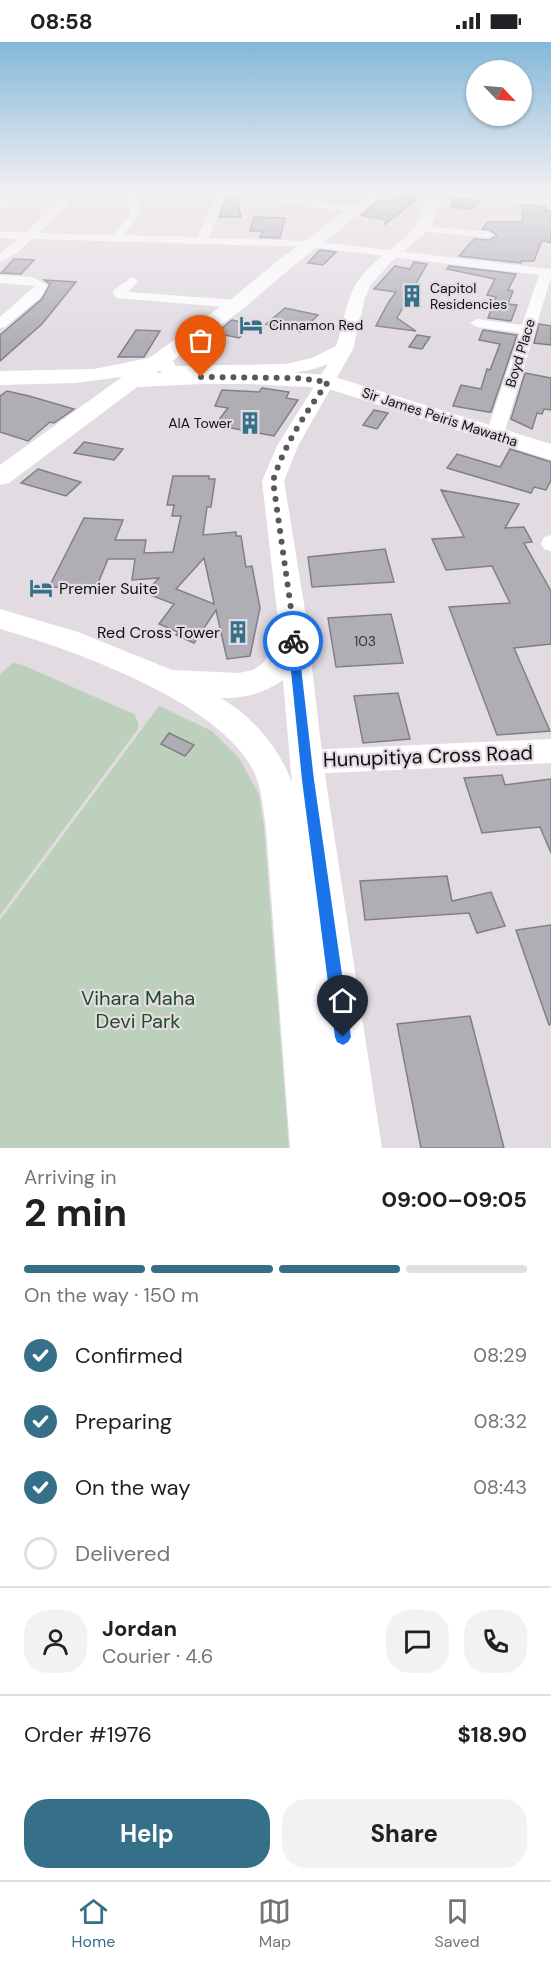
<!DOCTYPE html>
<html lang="en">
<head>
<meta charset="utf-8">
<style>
  body { margin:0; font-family:"DM Sans",sans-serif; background:#f2f2f2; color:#202124; height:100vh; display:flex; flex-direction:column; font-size:22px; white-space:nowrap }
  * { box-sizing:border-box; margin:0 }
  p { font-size:20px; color:#757577 }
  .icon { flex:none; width:33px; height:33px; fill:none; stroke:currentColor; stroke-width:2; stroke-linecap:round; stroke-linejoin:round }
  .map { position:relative; height:1106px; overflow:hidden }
  .sheet { display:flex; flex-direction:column; background:#fff; flex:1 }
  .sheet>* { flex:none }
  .needle { width:39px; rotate:115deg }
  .tools { position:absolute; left:466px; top:18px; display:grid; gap:12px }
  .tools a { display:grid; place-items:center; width:66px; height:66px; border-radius:50%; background:#fff; box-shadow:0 2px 4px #0004; font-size:30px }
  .pin { position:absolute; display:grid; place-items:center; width:51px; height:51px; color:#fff; margin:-62px -26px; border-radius:50% 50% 50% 0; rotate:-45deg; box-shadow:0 0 6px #0007 }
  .pin .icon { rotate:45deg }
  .courier { position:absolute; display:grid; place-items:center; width:60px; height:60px; margin:-30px; border:4px solid #1a73e8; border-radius:50%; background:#fff; color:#222; box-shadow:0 2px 8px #0007 }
  .overview em { font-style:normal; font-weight:700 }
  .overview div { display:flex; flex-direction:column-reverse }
  .overview { display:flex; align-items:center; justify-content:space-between; height:102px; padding:0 24px }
  h1 { font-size:39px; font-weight:700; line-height:45px }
  .bar { display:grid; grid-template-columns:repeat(4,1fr); gap:9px 6px; align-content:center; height:72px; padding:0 24px }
  .bar i { height:8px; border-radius:4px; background:#e0e0e0 }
  .bar .active { background:#357088 }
  .bar p { grid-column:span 4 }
  .line { display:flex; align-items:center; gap:15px; padding:0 24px; border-top:2px solid #e0e0e0 }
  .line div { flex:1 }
  .round { display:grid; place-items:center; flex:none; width:63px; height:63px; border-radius:24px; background:#f2f2f2 }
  ol { padding:0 24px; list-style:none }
  li { display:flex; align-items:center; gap:18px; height:66px }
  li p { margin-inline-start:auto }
  li .icon { padding:6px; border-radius:50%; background:#357088; color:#fff; stroke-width:4 }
  li:last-child { color:#757577 }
  li i { width:33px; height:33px; border:3px solid #e0e0e0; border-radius:50% }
  .primary-button { display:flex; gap:12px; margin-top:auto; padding:12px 24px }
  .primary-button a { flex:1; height:69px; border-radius:24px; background:#357088; color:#fff; font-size:24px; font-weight:700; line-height:69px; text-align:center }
  .primary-button a+a { background:#f2f2f2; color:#202124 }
  .status { display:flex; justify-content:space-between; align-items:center; height:42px; padding:0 30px; background:#fff; direction:ltr }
  .status svg { height:16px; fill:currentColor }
  .tabs { display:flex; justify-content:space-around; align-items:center; height:84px; border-top:2px solid #e0e0e0; background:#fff; font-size:16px; color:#757577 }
  .tabs a { display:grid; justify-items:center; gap:3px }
  .tabs .active { color:#357088 }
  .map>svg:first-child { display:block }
  .green { fill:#bdd0bc }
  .building { fill:#afaeb5; stroke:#807f87; stroke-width:1.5; fill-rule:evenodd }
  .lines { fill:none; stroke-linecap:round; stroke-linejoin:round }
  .minor { fill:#fff; fill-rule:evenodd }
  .major { fill:#fff; fill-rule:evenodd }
  .highway { fill:#fff; fill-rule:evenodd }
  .route { fill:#1a73e8 }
  .done { stroke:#5a565a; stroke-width:6; stroke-dasharray:0 10.8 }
  .labels { text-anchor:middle; stroke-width:4.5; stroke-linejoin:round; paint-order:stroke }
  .far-poi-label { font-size:14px; fill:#100e10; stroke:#e2dce2; text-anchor:start }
  .far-street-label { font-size:14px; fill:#100e10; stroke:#e2dce2 }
  .number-label { font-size:14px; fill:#383639 }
  .poi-label { font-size:16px; fill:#100e10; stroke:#e2dce2; text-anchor:start }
  .near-street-label { font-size:20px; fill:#100e10; stroke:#e2dce2 }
  .near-park-label { font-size:20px; fill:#224c25; stroke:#e2dce2 }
</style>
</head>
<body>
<div class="status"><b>08:58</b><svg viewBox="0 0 49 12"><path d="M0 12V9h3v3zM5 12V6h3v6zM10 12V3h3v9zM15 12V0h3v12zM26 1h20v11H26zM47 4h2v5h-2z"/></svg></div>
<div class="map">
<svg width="551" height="1106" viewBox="0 0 551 1106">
  <rect width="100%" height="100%" fill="#e2dce2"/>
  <path class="green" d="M13,621L20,622L134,672L138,680V687L0,873V632Z
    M159,664L212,689L239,716L259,752L264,785L289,1106H0V878Z"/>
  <path class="building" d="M398,155L417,157L384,183L387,178L361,173L380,158L396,160Z
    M227,156H237L241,175H219Z
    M454,156L480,159L472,167L452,165Z
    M522,163L545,165L546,169H551V201L542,198L534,219H521V221L459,214L474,197L489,198L497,194L490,188L482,187L488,180H523Z
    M254,175L285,176L280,196L260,195L263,189H250Z
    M320,208L336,210L323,223L308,221Z
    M14,217L34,218L21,232L1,231Z
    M414,220L427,222L397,276L416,289L376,284L388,261L396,250L374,247L395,224L410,227Z
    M449,224L516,232L508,248L513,249L508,262L517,263L511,279L488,276L496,255L487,253L495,237L447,227Z
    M44,238L76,240L42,282L0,319V293L42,257L50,242Z
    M285,266L318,273L301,290L266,282Z
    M232,278L254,283L239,296L216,291Z
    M539,282L551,284V303L534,301Z
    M136,288L160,289L144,315H118Z
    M483,288L517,293L491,370H488L453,364L461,343L481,347L487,327L490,328L500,302L479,298Z
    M417,293L430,295L422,307L409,305Z
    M525,331L551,336V368L544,367L542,372L537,371L532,387L511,377Z
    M262,346L289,350L286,356L298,358L274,394L215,383L228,366L215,364L222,348L259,350Z
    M7,349L29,354L74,367L54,381L50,380L28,399L0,390V354Z
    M374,368L388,371L377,387L363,383Z
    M84,400L123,407L114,418L74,411Z
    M510,407L551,420V438L546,448L534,445L531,451L447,426L457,412L500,425Z
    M38,427L81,440L66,454L21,441Z
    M173,434H209V437H215L211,465H207L203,493L236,490V494H241L246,525L252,524L260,566L250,614L227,617L216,568L194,601L176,593L178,590L159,582L174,562L145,551L159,536L132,538L135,517H108L96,546L49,545L84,476L123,478L115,498H146L144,511L173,510L181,474H172L174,463H167ZM204,516L214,561V562L176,547Z
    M441,448L519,462L505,486L524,485L532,500L524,501L551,549V602L514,606L550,689L497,693L449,565L510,561L492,524L446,528L432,497L464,495Z
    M385,507L394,540L312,545L308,515Z
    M391,572L403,621L336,625L328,576Z
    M398,651L410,697L363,701L354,654Z
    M169,691L194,703L185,714L161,702Z
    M502,733L505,743L551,737V811L540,785L482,791L464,736Z
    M447,834L452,859L491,850L505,884L477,891L469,871L365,878L360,839Z
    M551,883V982L549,983L516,888Z
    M470,974L504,1106H421L397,982Z"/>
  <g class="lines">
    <path class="minor" d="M14,147H25L0,168V160Z
      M73,147H84L39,191L113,193L131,171L126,147H136L141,171L124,193L198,195L215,154L214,147H224L225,154L209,196L311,199L551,227V235L504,392L501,396H489L486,392L520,291L477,285L470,281L477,277L522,283L539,233L311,205L32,197L17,211L0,220V211L19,197L0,196V190H26Z
      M429,147L551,157V163L433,152L430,151Z
      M277,154L356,165L361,168L356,171L273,159L272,157Z
      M424,184L489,190L495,193L489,196L420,189V185Z
      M0,233L32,235L48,243L40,256L5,285L0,286V275L35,244L0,241Z
      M132,235L138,239L128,250L237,258L244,262L237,266L116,256L113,251L114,248Z
      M551,493V509L544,507L541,502L544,495Z
      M551,697V721L306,732L296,728L292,720L296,712L306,708Z"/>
    <path class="major" d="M427,147H439V164L434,178L424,192L390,221L371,242L365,256L353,307L298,404L284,439L306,574L323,720L382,1106H290L266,786C263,768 262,745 253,728C218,659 71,607 0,587V567L78,590L172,628L239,631L253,628L263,621L280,595L262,439L277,404L328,322C295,337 197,340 162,332L154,317L157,313H169L176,324H181L285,322L312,316L336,304C344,283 345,258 358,239C384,201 425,200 427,147ZM283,638L292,741C279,705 254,676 221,656C243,657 265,651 283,638Z"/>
    <path class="highway" d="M375,147H391L292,225L244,266L156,331L251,328L328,333L551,402V418L326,346L251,342H201L137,345L9,441L0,443V423L122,335L75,341L0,343V329L94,327L149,316L230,258L280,217Z"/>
  </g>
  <linearGradient id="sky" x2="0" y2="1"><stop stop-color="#83b8d9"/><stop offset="0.49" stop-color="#f2eff2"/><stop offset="1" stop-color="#f2eff2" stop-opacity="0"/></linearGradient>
  <rect width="551" height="302" fill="url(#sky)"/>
  <path class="route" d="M293,595L298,599L314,738L351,995L348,1000L343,1003L337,1000L335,995L302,738L288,599Z"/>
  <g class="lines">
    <path class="done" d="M201,335L296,336L328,340C306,370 284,403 273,439L292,574L293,599"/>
  </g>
  <defs>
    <g id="building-bare" transform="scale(1.8)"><path d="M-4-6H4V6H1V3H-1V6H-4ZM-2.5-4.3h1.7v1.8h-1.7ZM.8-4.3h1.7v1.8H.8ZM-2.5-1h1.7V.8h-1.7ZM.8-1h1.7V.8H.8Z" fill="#357088" stroke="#e2dce2" stroke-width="2.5" paint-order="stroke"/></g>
    <g id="hotel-bare" transform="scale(1.8)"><path d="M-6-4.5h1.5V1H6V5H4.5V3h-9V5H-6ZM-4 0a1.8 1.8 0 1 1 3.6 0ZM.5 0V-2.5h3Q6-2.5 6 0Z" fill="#357088" stroke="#e2dce2" stroke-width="2.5" paint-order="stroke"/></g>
  </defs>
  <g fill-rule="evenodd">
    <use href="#building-bare" x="412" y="254"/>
    <use href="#hotel-bare" x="251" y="283"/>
    <use href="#building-bare" x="250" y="381"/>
    <use href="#hotel-bare" x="41" y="546"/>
    <use href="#building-bare" x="238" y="590"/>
  </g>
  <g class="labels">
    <g class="far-poi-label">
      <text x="430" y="251">Capitol<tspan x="430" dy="16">Residencies</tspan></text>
      <text x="269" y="288">Cinnamon Red</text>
      <text x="232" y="386" text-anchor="end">AIA Tower</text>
    </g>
    <g class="far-street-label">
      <text transform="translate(520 311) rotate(-73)" y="5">Boyd Place</text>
      <text transform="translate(440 375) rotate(18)" y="5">Sir James Peiris Mawatha</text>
    </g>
    <g class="number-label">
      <text x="365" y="604">103</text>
    </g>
    <g class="poi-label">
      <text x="59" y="552">Premier Suite</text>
      <text x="220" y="596" text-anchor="end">Red Cross Tower</text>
    </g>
    <g class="near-street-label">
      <text transform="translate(428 714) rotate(-2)" y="7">Hunupitiya Cross Road</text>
    </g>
    <g class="near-park-label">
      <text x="138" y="963">Vihara Maha<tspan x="138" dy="23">Devi Park</tspan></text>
    </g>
  </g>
</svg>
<div class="tools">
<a><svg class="needle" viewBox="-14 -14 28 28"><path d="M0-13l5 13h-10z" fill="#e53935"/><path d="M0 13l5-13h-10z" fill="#757577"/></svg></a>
</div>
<div class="pin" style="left:201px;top:335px;background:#ea580c"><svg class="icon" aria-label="bag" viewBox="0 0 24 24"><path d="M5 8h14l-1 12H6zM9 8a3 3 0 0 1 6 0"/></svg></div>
<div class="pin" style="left:343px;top:995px;background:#1f2937"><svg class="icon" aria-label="home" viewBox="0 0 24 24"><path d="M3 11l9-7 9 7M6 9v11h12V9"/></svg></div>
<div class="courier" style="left:293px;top:599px"><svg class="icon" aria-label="bike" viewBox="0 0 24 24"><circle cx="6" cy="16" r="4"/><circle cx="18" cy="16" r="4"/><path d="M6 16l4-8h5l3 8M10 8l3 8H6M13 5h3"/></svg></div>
</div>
<section class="sheet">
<div class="overview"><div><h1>2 min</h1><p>Arriving in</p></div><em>09:00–09:05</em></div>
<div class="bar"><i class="active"></i><i class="active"></i><i class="active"></i><i></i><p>On the way · 150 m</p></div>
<ol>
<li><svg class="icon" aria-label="check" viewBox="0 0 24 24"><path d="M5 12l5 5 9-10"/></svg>Confirmed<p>08:29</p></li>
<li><svg class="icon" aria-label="check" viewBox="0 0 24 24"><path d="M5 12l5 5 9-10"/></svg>Preparing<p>08:32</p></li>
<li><svg class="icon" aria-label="check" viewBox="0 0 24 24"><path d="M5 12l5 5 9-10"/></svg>On the way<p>08:43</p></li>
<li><i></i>Delivered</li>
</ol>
<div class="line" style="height:108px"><a class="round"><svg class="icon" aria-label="person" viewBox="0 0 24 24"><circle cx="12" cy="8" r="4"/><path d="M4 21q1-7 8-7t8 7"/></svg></a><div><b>Jordan</b><p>Courier · 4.6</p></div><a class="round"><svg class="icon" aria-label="chat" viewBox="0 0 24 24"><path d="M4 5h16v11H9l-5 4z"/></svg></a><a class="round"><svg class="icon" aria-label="phone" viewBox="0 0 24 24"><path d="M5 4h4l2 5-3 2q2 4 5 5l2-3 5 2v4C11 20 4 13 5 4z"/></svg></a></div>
<div class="line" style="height:78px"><div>Order #1976</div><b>$18.90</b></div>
<div class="primary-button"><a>Help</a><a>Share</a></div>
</section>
<nav class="tabs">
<a class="active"><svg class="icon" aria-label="home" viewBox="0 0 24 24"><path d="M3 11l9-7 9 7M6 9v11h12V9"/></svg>Home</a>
<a><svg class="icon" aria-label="map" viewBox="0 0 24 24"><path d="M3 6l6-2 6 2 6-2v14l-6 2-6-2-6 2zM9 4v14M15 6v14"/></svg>Map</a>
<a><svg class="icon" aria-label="saved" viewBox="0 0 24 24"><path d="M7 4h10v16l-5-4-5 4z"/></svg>Saved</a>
</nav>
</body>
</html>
